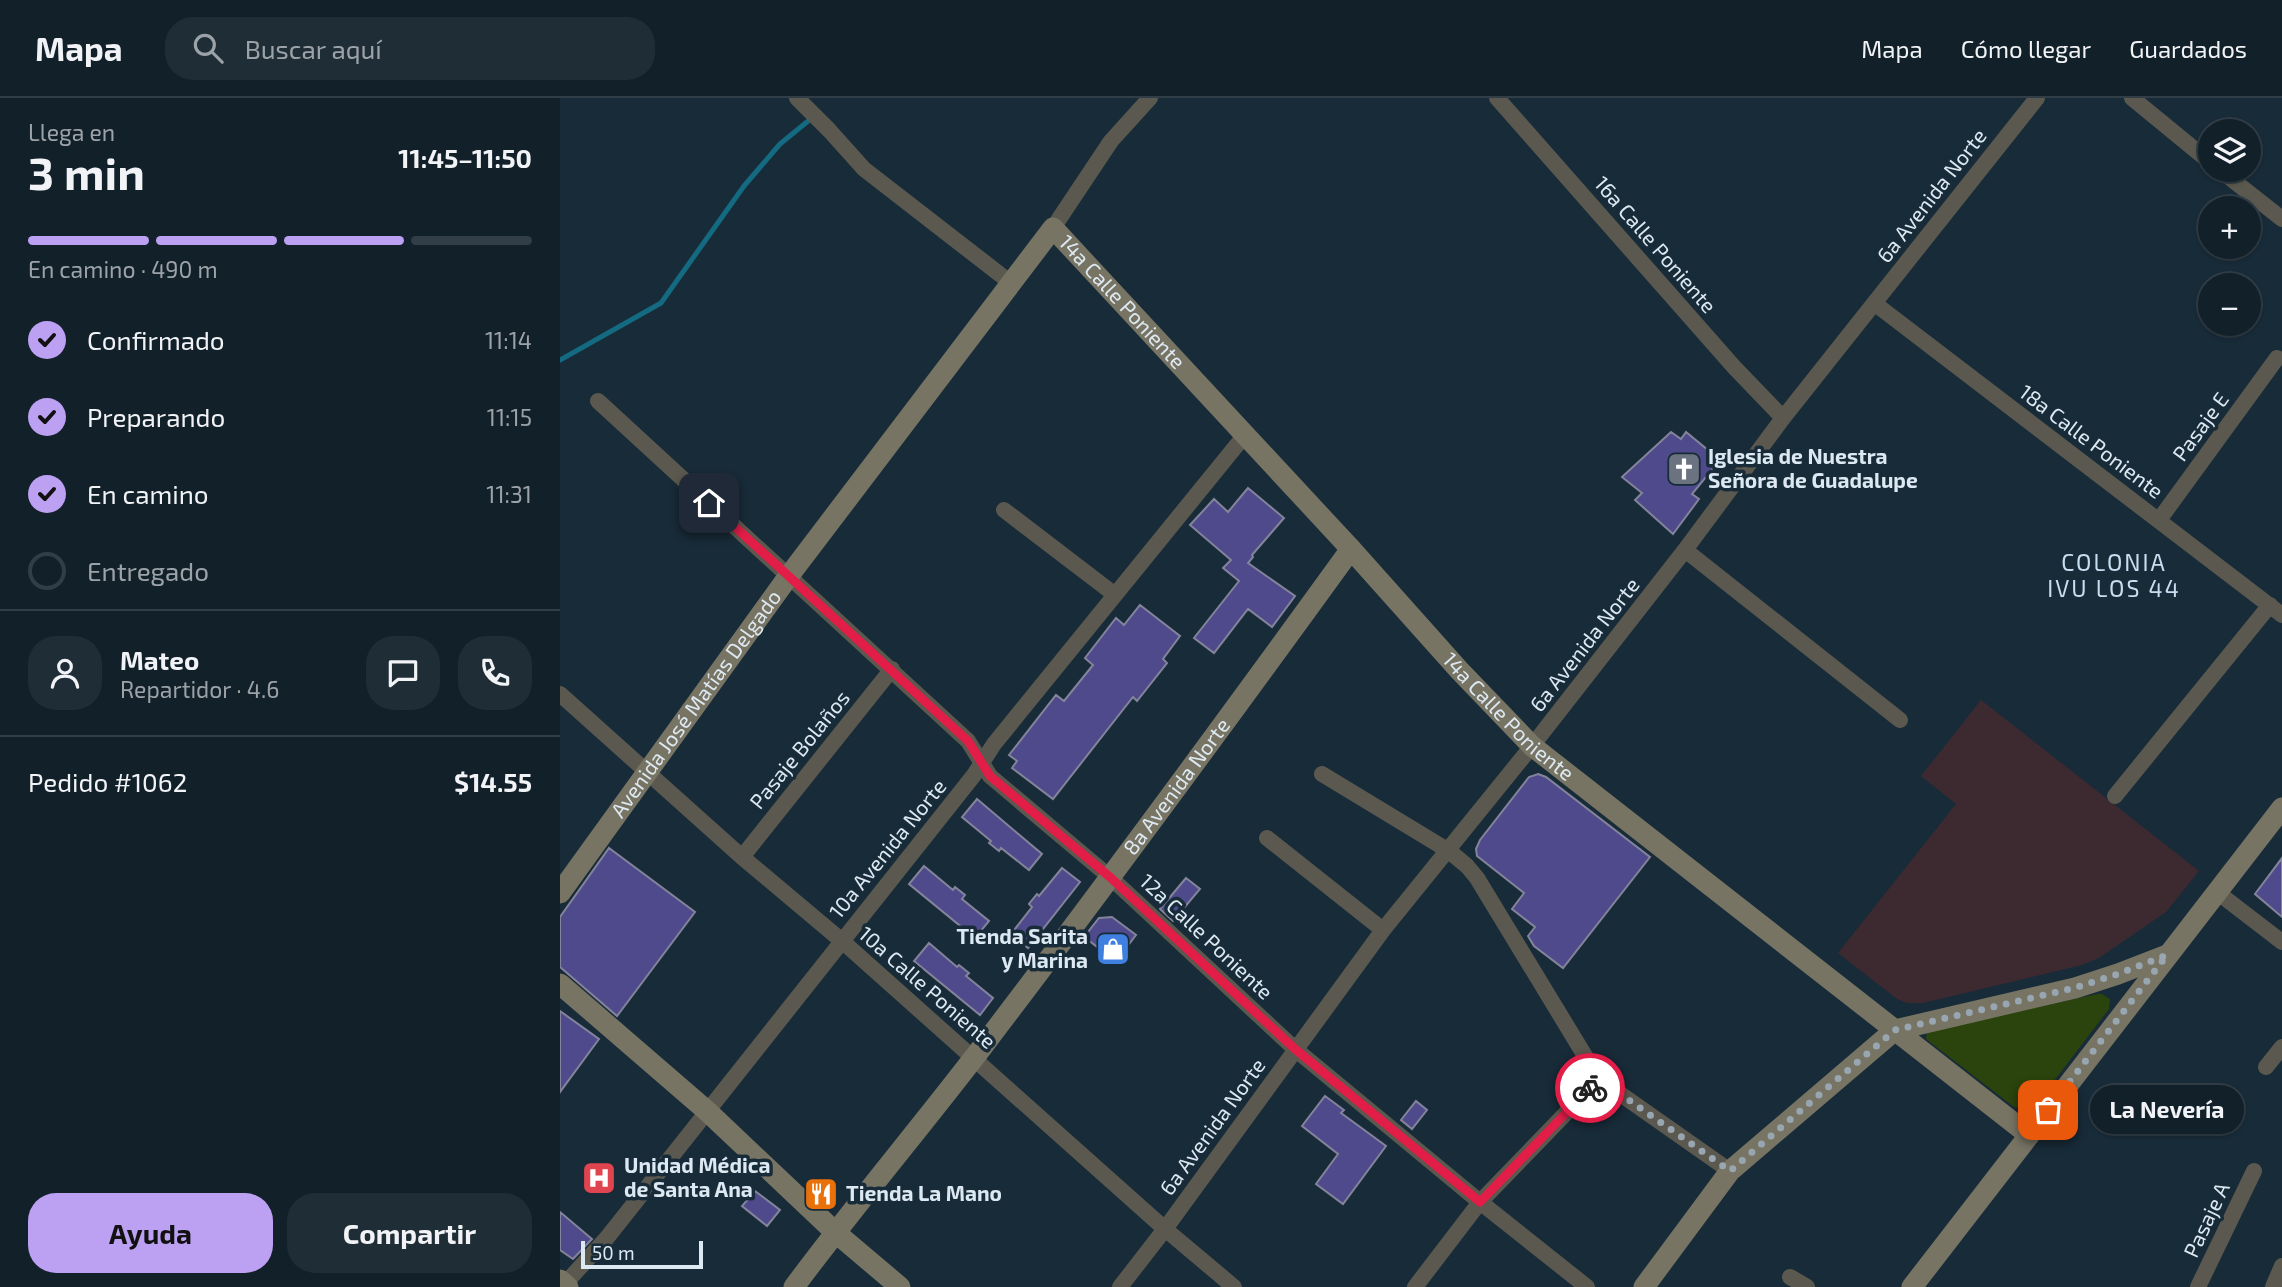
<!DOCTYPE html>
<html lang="es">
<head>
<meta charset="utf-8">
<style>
  body { margin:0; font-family:"Exo 2",sans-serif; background:#1f2d36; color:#f1f3f6; height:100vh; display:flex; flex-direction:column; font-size:26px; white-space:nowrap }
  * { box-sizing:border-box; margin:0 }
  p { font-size:23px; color:#9ca3a8 }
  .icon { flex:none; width:38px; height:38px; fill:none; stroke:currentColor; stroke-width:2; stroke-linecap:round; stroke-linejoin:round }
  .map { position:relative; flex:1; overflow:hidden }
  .sheet { display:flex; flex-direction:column; background:#12202a; width:560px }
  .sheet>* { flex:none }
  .controls { position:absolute; left:1638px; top:21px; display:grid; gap:14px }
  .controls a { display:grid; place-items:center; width:63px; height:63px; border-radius:50%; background:#12202a; box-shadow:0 2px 5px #0004,0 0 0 2px #313e47; font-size:35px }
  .scale { position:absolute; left:21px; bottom:18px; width:122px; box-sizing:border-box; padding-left:7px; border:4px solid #dde9f2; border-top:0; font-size:19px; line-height:24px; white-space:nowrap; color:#dde9f2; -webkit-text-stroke:5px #182b38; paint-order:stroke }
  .pin { position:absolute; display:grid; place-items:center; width:60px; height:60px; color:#fff; margin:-30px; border-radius:14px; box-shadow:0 4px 10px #0006 }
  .courier { position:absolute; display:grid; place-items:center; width:70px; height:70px; margin:-35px; border:5px solid #e11d48; border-radius:50%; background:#fff; color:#222; box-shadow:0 2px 9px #0007 }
  .bubble { position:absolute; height:49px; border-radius:24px; background:#12202a; box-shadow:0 2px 5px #0004,0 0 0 2px #313e47; font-size:23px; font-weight:700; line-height:49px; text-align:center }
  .headline em { font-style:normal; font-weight:700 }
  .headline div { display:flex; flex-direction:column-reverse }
  .headline { display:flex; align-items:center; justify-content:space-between; height:119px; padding:0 28px }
  h1 { font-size:46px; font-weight:700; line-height:52px }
  .bar { display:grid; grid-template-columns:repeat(4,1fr); gap:10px 7px; align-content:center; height:84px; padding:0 28px }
  .bar i { height:9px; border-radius:5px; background:#313e47 }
  .bar .on { background:#bca0f2 }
  .bar p { grid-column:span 4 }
  .line { display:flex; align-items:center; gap:18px; padding:0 28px; border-top:2px solid #313e47 }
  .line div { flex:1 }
  .round { display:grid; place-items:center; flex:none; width:74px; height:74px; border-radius:28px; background:#1f2d36 }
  ol { padding:0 28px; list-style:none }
  li { display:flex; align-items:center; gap:21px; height:77px }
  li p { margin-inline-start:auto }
  li .icon { padding:7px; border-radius:50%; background:#bca0f2; color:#111; stroke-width:4 }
  li:last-child { color:#9ca3a8 }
  li i { width:38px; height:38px; border:4px solid #313e47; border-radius:50% }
  .button { display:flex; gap:14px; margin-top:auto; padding:14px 28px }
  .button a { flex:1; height:80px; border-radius:28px; background:#bca0f2; color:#111; font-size:28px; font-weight:700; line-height:80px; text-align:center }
  .button a+a { background:#1f2d36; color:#f1f3f6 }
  header { display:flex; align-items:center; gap:42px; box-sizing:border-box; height:98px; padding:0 35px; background:#12202a; border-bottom:2px solid #313e47 }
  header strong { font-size:33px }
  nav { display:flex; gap:38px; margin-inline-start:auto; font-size:24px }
  .search { width:490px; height:63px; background:#1f2d36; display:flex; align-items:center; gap:18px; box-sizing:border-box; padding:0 24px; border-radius:28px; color:#9ca3a8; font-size:26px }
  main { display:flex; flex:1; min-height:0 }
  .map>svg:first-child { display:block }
  .education { fill:#3d2a30 }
  .green { fill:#2b430c }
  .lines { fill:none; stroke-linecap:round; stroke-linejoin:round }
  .stream { stroke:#136a81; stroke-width:5 }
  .building { fill:#4f4a8b; stroke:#83849b; stroke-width:2 }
  .street { stroke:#5b594f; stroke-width:16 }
  .secondary { stroke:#787464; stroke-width:21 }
  .done { stroke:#98a6b1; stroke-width:7; stroke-dasharray:0 12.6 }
  .route { stroke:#e11d48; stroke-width:9 }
  .labels { text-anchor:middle; stroke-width:7; stroke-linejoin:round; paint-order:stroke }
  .street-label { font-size:21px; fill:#dde9f2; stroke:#182b38 }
  .poi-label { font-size:21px; font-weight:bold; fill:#dde9f2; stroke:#182b38; text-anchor:start }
  .neighbourhood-label { font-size:23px; letter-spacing:2px; fill:#c7def1; stroke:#182b38 }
</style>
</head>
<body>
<header>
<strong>Mapa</strong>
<div class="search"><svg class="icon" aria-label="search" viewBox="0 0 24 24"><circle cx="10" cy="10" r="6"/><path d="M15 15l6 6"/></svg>Buscar aquí</div>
<nav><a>Mapa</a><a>Cómo llegar</a><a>Guardados</a></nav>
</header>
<main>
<section class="sheet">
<div class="headline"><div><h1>3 min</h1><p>Llega en</p></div><em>11:45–11:50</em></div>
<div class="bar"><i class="on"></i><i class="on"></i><i class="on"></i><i></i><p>En camino · 490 m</p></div>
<ol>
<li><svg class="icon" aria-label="check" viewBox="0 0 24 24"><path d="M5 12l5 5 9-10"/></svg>Confirmado<p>11:14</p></li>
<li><svg class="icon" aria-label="check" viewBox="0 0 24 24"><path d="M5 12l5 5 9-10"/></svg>Preparando<p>11:15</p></li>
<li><svg class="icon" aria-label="check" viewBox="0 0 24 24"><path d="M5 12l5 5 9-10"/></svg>En camino<p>11:31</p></li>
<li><i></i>Entregado</li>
</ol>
<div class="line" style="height:126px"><a class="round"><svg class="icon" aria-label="person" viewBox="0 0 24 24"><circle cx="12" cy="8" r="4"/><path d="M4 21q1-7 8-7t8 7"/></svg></a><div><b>Mateo</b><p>Repartidor · 4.6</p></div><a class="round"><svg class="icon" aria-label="chat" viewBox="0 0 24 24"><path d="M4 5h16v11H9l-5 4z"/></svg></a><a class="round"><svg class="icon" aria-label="phone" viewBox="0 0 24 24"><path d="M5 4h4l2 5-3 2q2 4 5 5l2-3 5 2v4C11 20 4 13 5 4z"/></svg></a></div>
<div class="line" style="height:91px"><div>Pedido #1062</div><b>$14.55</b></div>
<div class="button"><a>Ayuda</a><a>Compartir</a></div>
</section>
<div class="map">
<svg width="1722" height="1189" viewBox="0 0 1722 1189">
  <rect width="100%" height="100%" fill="#182b38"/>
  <path class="education" d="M1421,602L1639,773L1606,814L1539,860L1522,867L1363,905H1347L1337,901L1278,855L1396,706L1361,678Z"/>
  <path class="green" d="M1537,896H1542L1550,901L1549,911L1478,1004L1466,1011L1454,1009L1366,941L1367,934L1370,933Z"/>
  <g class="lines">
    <path class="stream" d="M0,262L101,205L184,88L220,46L253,19"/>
  </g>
  <path class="building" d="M1111,334L1121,341L1126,334L1160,362L1132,396L1139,401L1113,436L1075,402L1082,395L1062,379Z
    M688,390L724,420L692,457L693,459L688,465L735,498L712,529L688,511L654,555L634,540L679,483L663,470L671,462L630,427L654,401L668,414Z
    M580,507L620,538L603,561L607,565L577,603L573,599L493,701L452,670L457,663L449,657L496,597L504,603L533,567L525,560L556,520L564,527Z
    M978,676L986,679L1090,759L1003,870L974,848L968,838L975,829L952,811L964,795L917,758L916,751L920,742L969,679Z
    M417,701L482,756L469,772L441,750L439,753L429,745L431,743L402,719Z
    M49,750L135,814L57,918L0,869V819Z
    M1722,760V819L1695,796Z
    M364,768L393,792L395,789L405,797L402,801L429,823L415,840L349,786Z
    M502,770L520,784L468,850L451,836L472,809L469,806L477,796L479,798Z
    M626,780L640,791L613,823L600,811Z
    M552,819L576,837L556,863L524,839L539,820Z
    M369,845L397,869L399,867L409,875L406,878L433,900L420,917L354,863Z
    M0,913L39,941L0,994Z
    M765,998L784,1012L781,1015L826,1048L783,1106L756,1086L778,1056L742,1028Z
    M856,1003L867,1012L852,1031L841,1022Z
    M256,1082L276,1098L267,1109L249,1091Z
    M195,1093L220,1112L207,1128L182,1108Z
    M0,1114L32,1141L13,1161L0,1152Z"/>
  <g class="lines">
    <path class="street" d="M237,0L269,32L304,71L451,185
      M937,0L1174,269L1223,320
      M1572,0L1650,64
      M1660,72L1722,121
      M493,130L551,43L590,0
      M1314,205L1722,517
      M38,303L408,643L430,678L551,780L735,951L920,1104L1027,1189
      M444,412L554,496
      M1599,422L1717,260
      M1125,452L1340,622
      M0,596L182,759L282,843L605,1131L674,1189
      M762,676L889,753L907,768L917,780L1039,981L1170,1073
      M1555,698L1710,507
      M707,740L823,832
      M182,759L332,571
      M1657,794L1722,844
      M1706,969L1722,949
      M1230,1179L1247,1189
      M2,1189L46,1141L414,677L434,646L685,337
      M560,1189L605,1131L823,832L972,648L1125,452L1223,320L1477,0
      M855,1189L920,1104L1039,981
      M1638,1189L1694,1073
      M1713,1189L1722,1168"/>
    <g class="secondary">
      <path id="s1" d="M0,795L228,479L493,130L791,451L899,572L972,648L1469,1037"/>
      <path d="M0,886L147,1013L275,1134L340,1189"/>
      <path d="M0,1182L8,1189"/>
      <path id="s2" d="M234,1189C295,1107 361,1029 423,948C548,784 670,618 791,451"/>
      <path d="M1084,1189L1170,1073L1335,932L1515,890L1558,876L1607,857"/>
      <path d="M1352,1189L1722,710"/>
    </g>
  </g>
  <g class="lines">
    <path class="done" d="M1030,990L1039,981L1170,1073L1335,932L1514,890L1558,876L1607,857L1488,1012"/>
    <path class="route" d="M149,405L408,643L430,678L551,780L735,951L920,1104L1030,990"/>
  </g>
  <defs>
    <g id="church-square" transform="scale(1.75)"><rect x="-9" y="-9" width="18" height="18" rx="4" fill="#6b7280" stroke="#182b38"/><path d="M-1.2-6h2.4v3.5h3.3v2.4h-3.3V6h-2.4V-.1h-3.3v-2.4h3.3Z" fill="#fff"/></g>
    <g id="shop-square" transform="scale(1.75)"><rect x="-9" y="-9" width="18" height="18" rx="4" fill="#3f7fe0" stroke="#182b38"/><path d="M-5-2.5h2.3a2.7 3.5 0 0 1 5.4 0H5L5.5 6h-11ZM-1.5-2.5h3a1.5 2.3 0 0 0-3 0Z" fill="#fff"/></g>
    <g id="hospital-square" transform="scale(1.75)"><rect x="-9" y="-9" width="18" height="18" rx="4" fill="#e0444e" stroke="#182b38"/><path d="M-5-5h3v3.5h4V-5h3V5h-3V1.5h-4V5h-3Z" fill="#fff"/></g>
    <g id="restaurant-square" transform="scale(1.75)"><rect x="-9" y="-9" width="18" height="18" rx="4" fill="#e8710a" stroke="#182b38"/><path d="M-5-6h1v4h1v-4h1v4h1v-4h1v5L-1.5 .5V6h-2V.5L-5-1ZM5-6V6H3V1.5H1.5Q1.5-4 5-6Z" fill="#fff"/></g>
  </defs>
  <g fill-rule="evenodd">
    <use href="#church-square" x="1124" y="371"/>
    <use href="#shop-square" x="553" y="851"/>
    <use href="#hospital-square" x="39" y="1080"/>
    <use href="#restaurant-square" x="261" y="1096"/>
  </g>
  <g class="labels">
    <g class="street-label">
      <text transform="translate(1372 98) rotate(-52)" y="7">6a Avenida Norte</text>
      <text transform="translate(1095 147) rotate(49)" y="7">16a Calle Poniente</text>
      <text dy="7" stroke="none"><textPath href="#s1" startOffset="929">14a Calle Poniente</textPath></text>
      <text transform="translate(1641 329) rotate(-54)" y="7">Pasaje E</text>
      <text transform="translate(1531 344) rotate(37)" y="7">18a Calle Poniente</text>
      <text transform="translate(1025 547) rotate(-52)" y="7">6a Avenida Norte</text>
      <text dy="7" stroke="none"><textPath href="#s1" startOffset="233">Avenida José Matías Delgado</textPath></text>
      <text dy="7" stroke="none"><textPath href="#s1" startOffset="1496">14a Calle Poniente</textPath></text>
      <text transform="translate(240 652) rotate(-51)" y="7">Pasaje Bolaños</text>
      <text dy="7" stroke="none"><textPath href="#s2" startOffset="630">8a Avenida Norte</textPath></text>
      <text transform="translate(328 751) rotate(-51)" y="7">10a Avenida Norte</text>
      <text transform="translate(646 839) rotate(43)" y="7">12a Calle Poniente</text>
      <text transform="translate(367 890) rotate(41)" y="7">10a Calle Poniente</text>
      <text transform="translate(653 1029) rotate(-54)" y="7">6a Avenida Norte</text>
      <text transform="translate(1647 1122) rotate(-65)" y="7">Pasaje A</text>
    </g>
    <g class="poi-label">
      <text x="1148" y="366">Iglesia de Nuestra<tspan x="1148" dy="24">Señora de Guadalupe</tspan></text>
      <text x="528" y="846" text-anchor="end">Tienda Sarita<tspan x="528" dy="24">y Marina</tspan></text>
      <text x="64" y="1075">Unidad Médica<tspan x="64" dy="24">de Santa Ana</tspan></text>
      <text x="286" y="1103">Tienda La Mano</text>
    </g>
    <g class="neighbourhood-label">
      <text x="1554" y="473">COLONIA<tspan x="1554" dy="26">IVU LOS 44</tspan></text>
    </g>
  </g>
</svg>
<div class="controls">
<a><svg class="icon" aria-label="layers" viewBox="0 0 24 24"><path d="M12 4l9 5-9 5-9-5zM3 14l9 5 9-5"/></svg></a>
<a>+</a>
<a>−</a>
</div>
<div class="scale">50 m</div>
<div class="pin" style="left:1488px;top:1012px;background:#ea580c"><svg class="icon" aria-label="bag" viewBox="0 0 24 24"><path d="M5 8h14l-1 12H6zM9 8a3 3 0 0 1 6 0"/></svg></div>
<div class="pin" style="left:149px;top:405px;background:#1f2937"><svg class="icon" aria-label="home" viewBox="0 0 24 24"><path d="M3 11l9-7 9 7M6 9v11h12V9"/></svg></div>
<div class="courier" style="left:1030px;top:990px"><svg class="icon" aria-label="bike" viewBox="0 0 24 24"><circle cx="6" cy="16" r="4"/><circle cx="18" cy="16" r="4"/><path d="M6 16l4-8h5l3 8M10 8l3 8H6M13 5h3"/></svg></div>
<div class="bubble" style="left:1530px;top:987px;width:154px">La Nevería</div>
</div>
</main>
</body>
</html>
